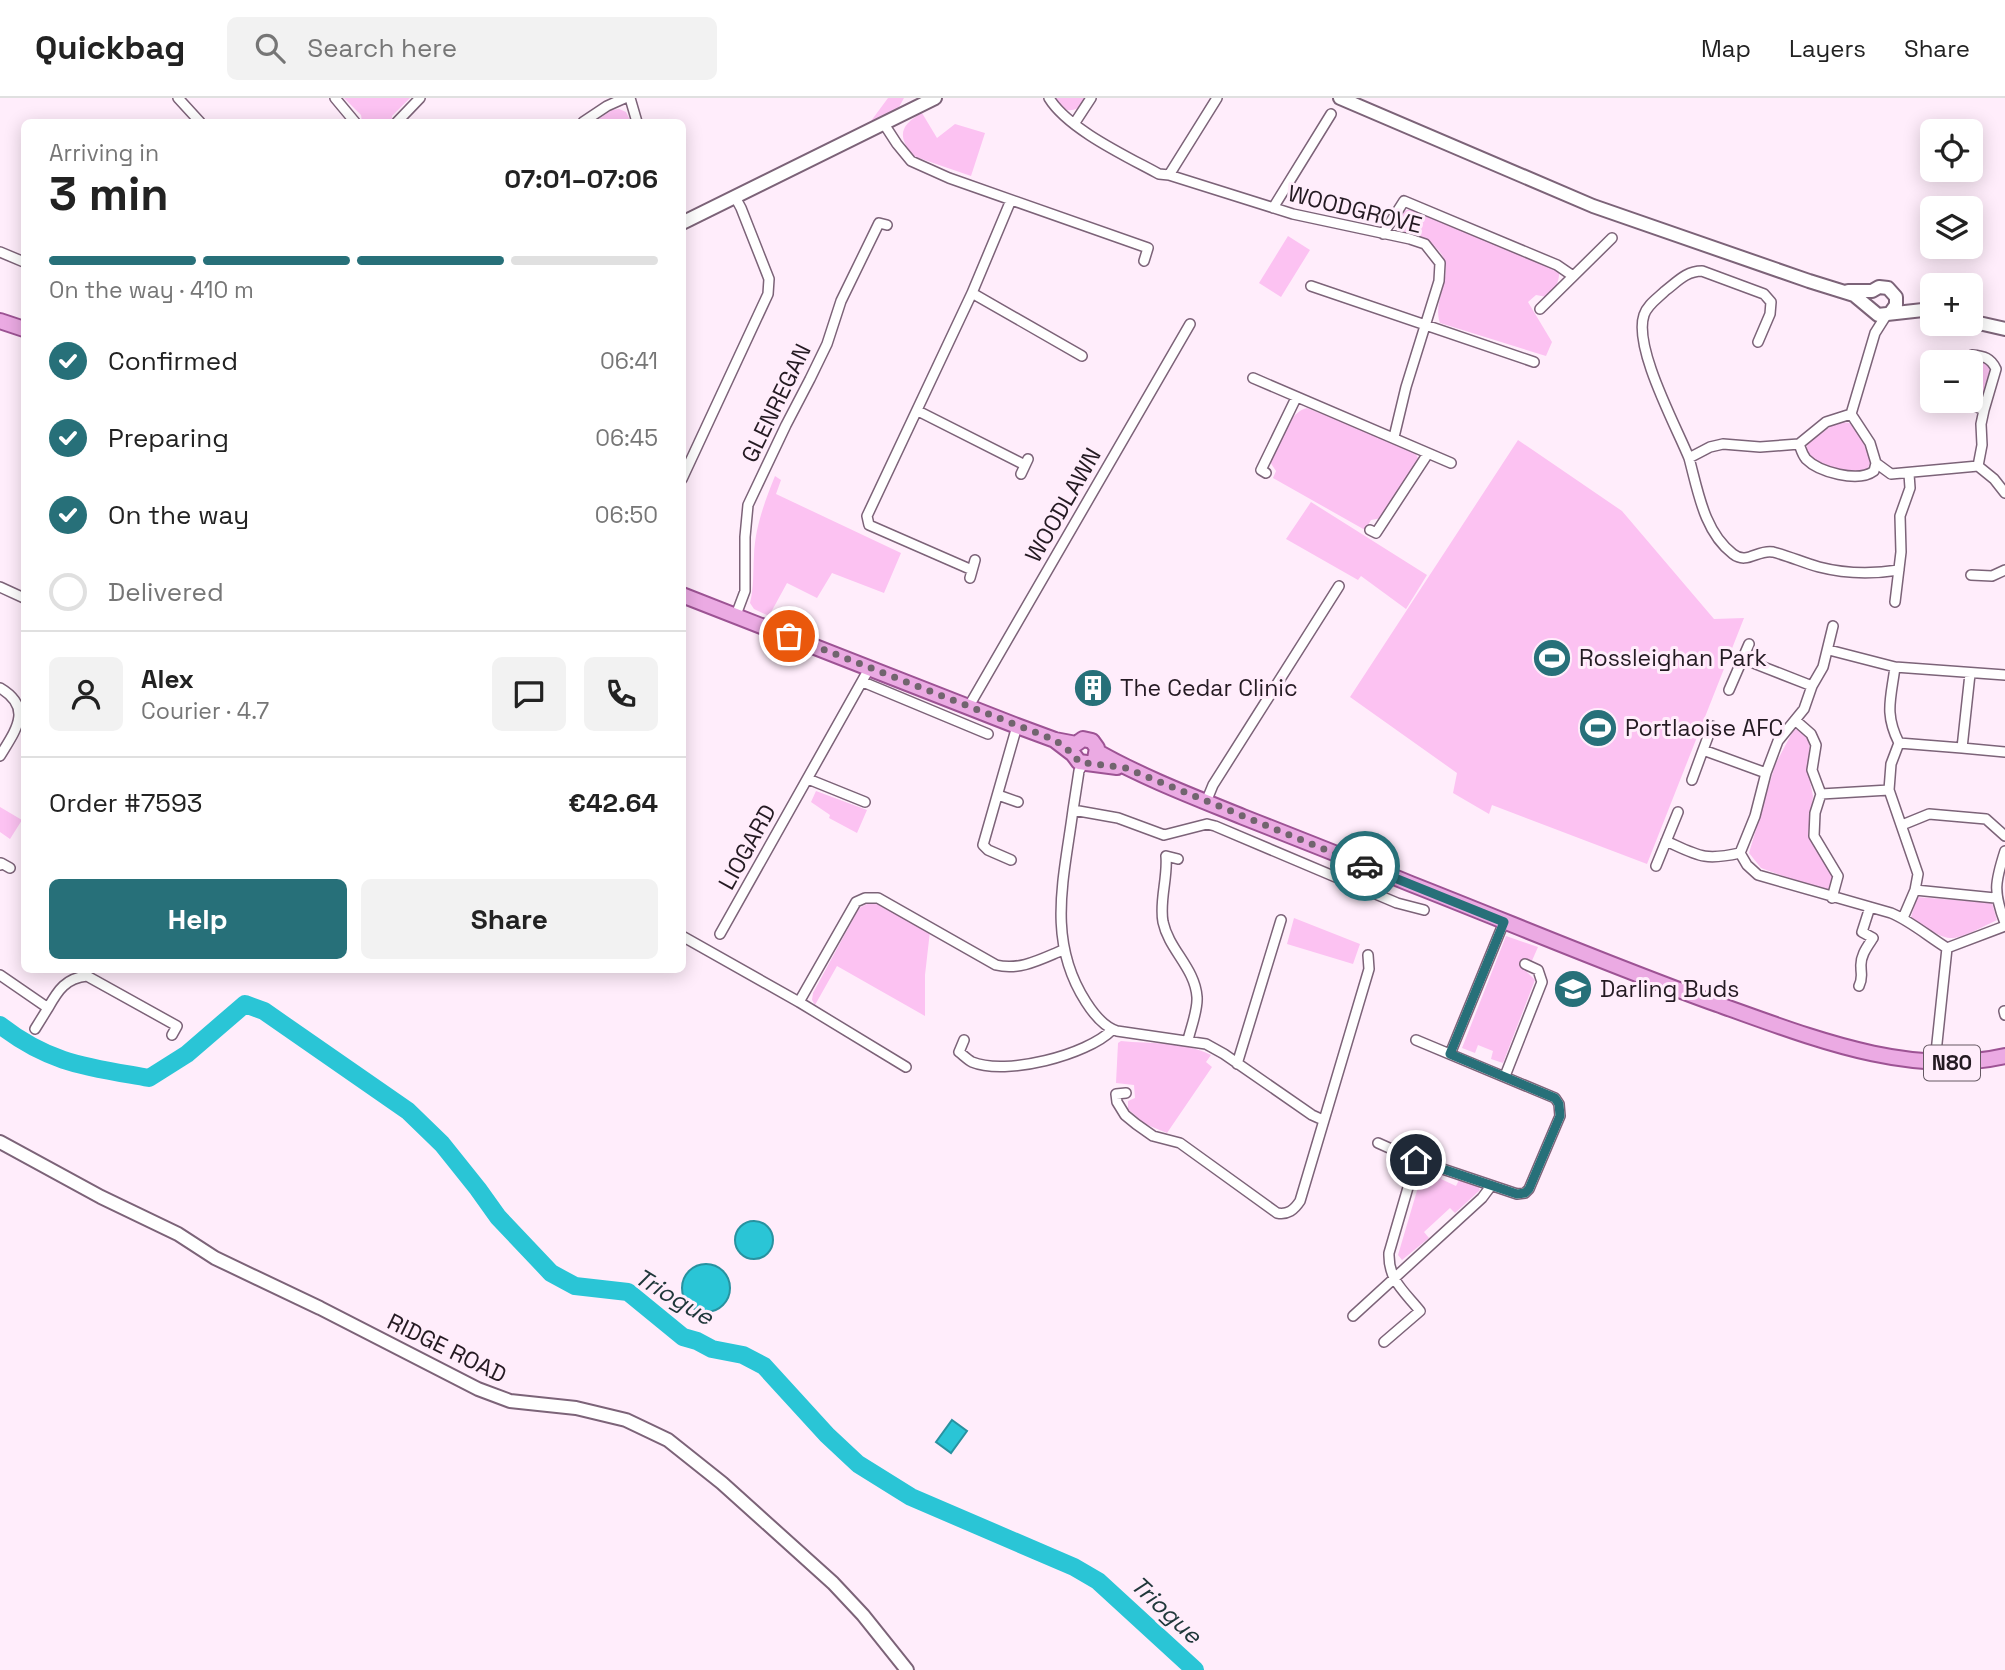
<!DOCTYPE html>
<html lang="en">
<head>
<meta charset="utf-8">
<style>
  body { margin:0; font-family:"Space Grotesk",sans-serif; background:#f2f2f2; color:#222; height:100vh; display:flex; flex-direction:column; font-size:26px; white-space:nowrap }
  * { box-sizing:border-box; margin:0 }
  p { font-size:23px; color:#767676 }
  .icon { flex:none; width:38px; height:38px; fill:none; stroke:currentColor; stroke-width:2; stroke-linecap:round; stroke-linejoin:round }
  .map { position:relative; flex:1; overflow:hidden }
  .details { position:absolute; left:21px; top:21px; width:665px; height:854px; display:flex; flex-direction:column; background:#fff; border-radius:10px; box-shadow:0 4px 18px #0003 }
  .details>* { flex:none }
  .controls { position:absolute; left:1920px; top:21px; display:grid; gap:14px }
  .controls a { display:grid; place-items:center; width:63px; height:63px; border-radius:10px; background:#fff; box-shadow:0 4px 18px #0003; font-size:35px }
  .pin { position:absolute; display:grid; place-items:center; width:60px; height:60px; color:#fff; margin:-30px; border:4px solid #fff; border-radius:50%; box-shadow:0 2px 7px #0007 }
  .courier { position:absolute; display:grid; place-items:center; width:70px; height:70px; margin:-35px; border:5px solid #277079; border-radius:50%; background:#fff; color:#222; box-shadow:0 2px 9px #0007 }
  .head em { font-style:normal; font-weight:800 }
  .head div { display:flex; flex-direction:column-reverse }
  .head { display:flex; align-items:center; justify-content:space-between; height:119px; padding:0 28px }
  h1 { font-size:46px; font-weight:800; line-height:52px }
  .bar { display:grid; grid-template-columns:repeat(4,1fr); gap:10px 7px; align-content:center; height:84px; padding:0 28px }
  .bar i { height:9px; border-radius:5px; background:#e0e0e0 }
  .bar .current { background:#277079 }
  .bar p { grid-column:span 4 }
  .line { display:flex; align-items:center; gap:18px; padding:0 28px; border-top:2px solid #e0e0e0 }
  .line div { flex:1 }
  .round { display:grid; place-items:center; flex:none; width:74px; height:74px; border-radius:10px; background:#f2f2f2 }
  ol { padding:0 28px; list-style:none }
  li { display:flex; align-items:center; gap:21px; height:77px }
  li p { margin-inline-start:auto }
  li .icon { padding:7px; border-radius:50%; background:#277079; color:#fff; stroke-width:4 }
  li:last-child { color:#767676 }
  li i { width:38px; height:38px; border:4px solid #e0e0e0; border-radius:50% }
  .button { display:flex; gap:14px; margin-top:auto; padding:14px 28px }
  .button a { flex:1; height:80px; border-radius:10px; background:#277079; color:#fff; font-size:28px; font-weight:800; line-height:80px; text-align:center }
  .button a+a { background:#f2f2f2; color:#222 }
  header { display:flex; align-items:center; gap:42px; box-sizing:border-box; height:98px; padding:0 35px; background:#fff; border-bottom:2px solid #e0e0e0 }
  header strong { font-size:33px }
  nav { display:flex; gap:38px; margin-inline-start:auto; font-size:24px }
  .search { width:490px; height:63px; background:#f2f2f2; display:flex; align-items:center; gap:18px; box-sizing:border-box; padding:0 24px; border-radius:10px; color:#767676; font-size:26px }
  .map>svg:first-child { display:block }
  .green { fill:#fcc2f2 }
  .water { fill:#2ac5d6; stroke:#2892a0; stroke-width:2 }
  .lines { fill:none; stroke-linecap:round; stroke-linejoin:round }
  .river { stroke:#2ac5d6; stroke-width:18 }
  .street-casing { stroke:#7c6378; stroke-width:12 }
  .secondary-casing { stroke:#7c6378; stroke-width:16 }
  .primary-casing { stroke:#9d5394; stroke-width:18 }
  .street { stroke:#fff; stroke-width:9 }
  .secondary { stroke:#fff; stroke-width:12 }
  .primary { stroke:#ebaae3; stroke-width:14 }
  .done { stroke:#71646e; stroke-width:7; stroke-dasharray:0 12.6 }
  .route { stroke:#277079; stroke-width:9 }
  .labels { text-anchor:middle; stroke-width:6; stroke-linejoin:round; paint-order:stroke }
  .shield { fill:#ffedfb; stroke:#665963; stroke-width:2 }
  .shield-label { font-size:21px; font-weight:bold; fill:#241a22 }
  .street-label { font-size:23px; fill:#241a22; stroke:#ffedfb }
  .poi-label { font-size:23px; fill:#241a22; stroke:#ffedfb; text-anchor:start }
  .water-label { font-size:24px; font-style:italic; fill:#20383b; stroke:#ffedfb }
</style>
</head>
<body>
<header>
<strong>Quickbag</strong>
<div class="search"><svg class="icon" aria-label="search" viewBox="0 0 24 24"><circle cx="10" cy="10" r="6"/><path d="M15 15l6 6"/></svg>Search here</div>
<nav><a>Map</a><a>Layers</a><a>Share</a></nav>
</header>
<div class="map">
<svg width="2005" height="1572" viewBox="0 0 2005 1572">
  <rect width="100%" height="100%" fill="#ffedfb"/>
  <path class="green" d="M344,0H410L392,18V24H362L361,17Z
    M888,0H904L899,9L871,23Z
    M1053,0H1085L1078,10C1066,16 1060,9 1053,0Z
    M619,11L626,14L631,24H594L612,12Z
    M922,15L937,40L955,26L985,35L971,78L913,58C897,38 900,27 922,15Z
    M1410,111L1559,172C1560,184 1555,191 1547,199L1536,197L1528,204L1552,244L1546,258L1440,225C1432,202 1453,181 1443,159C1433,137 1403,145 1397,122L1401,114Z
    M1288,138L1310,152L1281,199L1259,185Z
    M1975,261L1988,264L1991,272C1987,284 1987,304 1971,302V265Z
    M1307,310L1414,352L1418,360L1417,366L1382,420L1371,422L1365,432L1273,380L1276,373L1270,364L1271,358C1280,343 1289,314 1307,310Z
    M1838,323L1854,326L1859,334L1871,364L1867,371C1848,377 1822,368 1807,356V346Z
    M1518,342L1622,413L1714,521L1744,520L1647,766L1492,707L1489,716L1453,695L1457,675L1350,599Z
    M775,378L781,382L776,396L901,455L884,495L832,475L817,500L787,485L769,518L754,511L750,505C754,489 753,474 754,457C755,429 765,403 775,378Z
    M1311,404L1427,477L1406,511L1361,478L1358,482L1286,441Z
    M1794,631L1804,633L1810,639L1808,673L1813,698L1808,736L1835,777L1831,791L1824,793L1761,770L1749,755L1775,667Z
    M816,693L867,712L857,735L829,720L830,717L811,704Z
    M0,709L22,722L10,741L0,734Z
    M1917,799L1992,805L1997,822C1986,827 1962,841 1950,840C1937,839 1921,826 1911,819Z
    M873,803L877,804L930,833L925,877V918L837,868L815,907L812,902L813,895L859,810Z
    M1294,820L1360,846L1353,866L1287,846Z
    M1506,838L1538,849L1527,874L1535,882L1503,965L1491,961L1493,953L1478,947L1475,955L1462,950Z
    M1121,943C1151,946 1183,943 1211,957L1206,964L1212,969L1167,1035L1145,1026L1128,1011V1003L1135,1000L1134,987L1116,985L1118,945Z
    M1424,1069L1444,1074L1441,1081L1456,1088L1460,1080L1478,1088L1480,1092L1455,1115L1450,1110L1424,1134L1429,1140L1402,1162L1398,1157Z"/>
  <path class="water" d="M735 1142a19 19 0 1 1 38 0a19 19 0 1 1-38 0Z
    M682 1190a24 24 0 1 1 48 0a24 24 0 1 1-48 0Z
    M952,1322L967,1333L951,1355L936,1344Z"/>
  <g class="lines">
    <path class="river" d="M0,927C50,966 88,969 149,980L187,956L245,906L264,913L408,1013L442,1046L478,1091L498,1119L551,1175L575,1188L628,1194L683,1239L697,1243L712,1251L743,1257L764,1268L827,1337L858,1366L911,1399L1074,1469L1098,1483L1195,1572"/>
    <g class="street-casing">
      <path id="street" d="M178,0L200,24
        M335,0L355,24
        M630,0L637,24
        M1049,0C1068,31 1126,58 1159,76L1169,77L1293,116L1410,141L1425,146L1440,165L1439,183L1406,289L1394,339
        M397,24L420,0
        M583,24L607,8L625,0
        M884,26L897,46L911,63L949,80L1148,150L1144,163
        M1074,26L1091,0
        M1169,77L1217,0
        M1273,110L1331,16
        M1383,136L1404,103L1557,167L1573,178
        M0,154L24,164
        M1311,188L1534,264
        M972,195L1082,258
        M1540,211L1612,140
        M1758,244L1770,216L1771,204L1764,196L1702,173C1686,173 1677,184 1665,193C1658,200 1647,207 1644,217C1633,249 1676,328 1689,360L1710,349L1723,346L1760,349L1799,346L1826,324L1851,316L1875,235L1887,216
        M1967,264L1972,257C1984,258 1991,260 1996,271L1984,312L1981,326L1982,347L1978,368
        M1253,280L1451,365
        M1962,303L1984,312
        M918,313L1025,367
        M1851,316L1870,345L1876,365L1891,376L1978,368L1994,381L2005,395
        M1799,346C1801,351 1802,356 1806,361C1819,374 1858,385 1874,373L1876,365
        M1689,360C1698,393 1704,434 1733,456C1747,467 1758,451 1773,454C1789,458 1804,465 1819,469C1846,476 1873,476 1899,472
        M1266,375L1261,372L1296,300
        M1021,376L1028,361
        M682,381L768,196L769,181L741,110L735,99
        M1370,432L1376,435L1427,357
        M972,472L869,427L867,418L972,195L1011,102
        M1971,477L1992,478L2005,472
        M970,480L975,462
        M0,489L24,500
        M1895,504L1901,454L1900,418L1910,390L1909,376
        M736,517L745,493V439L748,407L786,327L810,281L827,246L841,203L879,125L887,127
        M1829,552L1895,569L2005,577
        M1743,561L1812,588
        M1895,569C1891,601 1884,615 1899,645L1891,666L1889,692L1918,776L1915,792L1903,820
        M863,584L988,636
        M0,590C34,610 15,633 0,658
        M1729,592L1749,546
        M969,608L1190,226
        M1795,622L1811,636L1816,647L1812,672L1821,696L1815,715L1814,738L1838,778L1832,800
        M1899,645L1962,650L1970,576
        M1962,650L2005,654
        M1703,652L1712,628
        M1083,666L1079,673L1073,712L1118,720L1164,737L1207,726L1215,728L1397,805L1424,812
        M808,681L865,704
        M1692,682L1703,652L1766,675
        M1821,696L1889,692
        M998,697L1018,704
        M1206,704L1213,687L1339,488
        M1073,712C1064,781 1046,842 1086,904C1093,915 1104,929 1117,933L1206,946L1224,956L1312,1017L1323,1022
        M1902,727L1929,716L1986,721L2005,738
        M1666,743C1699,758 1704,763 1740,755
        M2005,753C1995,784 1993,794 2005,825
        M1740,755L1755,718L1766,675L1778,643L1804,611L1812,588L1823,569L1833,528
        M1740,755L1747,767L1758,777L1891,815C1909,822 1929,839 1947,850
        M1178,761L1166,758C1168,780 1159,803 1163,824C1169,852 1195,870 1197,899C1198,912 1191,929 1188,942
        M1011,762L988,752L983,747L1017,628
        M0,767L1,765L10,770
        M1656,768L1678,714
        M1915,792L1995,800
        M720,836L870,569
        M682,838L799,904L906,969
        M1947,850L2005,828
        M0,877L48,910C58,892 66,880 87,878L177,928L172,937
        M1859,888C1863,880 1861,877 1861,869C1860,858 1867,849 1873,840L1862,834L1870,809
        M799,904L856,804L865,800H878L996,867C1020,873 1041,861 1063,852
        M2004,913L2005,917
        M35,931L48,910
        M964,942L959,954C963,957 968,962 972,964C1006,978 1087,957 1112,932
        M1450,956L1504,824
        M1935,964L1947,850
        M1237,966L1281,822
        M1505,978L1542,884L1538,872L1525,866
        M1126,995L1116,996L1117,1004L1125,1017L1136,1026L1153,1038L1180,1045L1277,1115C1288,1117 1294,1112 1300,1103L1369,871L1368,857
        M1378,1045L1416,1062L1517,1096L1525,1095L1529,1091L1560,1018L1559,1006L1555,1000L1416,942
        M1353,1218L1482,1100L1491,1088
        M1384,1244L1420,1213C1404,1193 1388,1182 1389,1155L1416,1062"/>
    </g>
    <g class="secondary-casing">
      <path id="secondary" d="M1340,0L1593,108L1809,183L1854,197L1878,217L1923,212
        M682,125L935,0
        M1848,193H1872L1879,189L1888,190L1896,199V207L1891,214
        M1970,223L2005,231
        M0,1044L101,1099L178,1136L215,1160L320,1210L478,1291L510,1303L576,1310L626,1322L668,1342L722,1385L833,1485L863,1517L907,1572"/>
    </g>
    <g class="primary-casing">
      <path id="primary" d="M0,223L24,231
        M682,497L1017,628L1055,642L1076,646
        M1056,643L1073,656L1079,664L1117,669
        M1076,646L1083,641L1092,643L1097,650L1095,661
        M1098,654C1144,680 1194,699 1243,719C1299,741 1355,763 1411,786C1513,826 1614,869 1717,906C1808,938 1908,980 2005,958"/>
    </g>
    <use href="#street" class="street"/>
    <use href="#secondary" class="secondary"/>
    <use href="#primary" class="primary"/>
  </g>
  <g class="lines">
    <path class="done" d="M789,538L1055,642L1073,656L1079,664L1126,670L1365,768"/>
    <path class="route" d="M1365,768L1504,824L1450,956L1555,1000L1559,1006L1560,1018L1529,1091L1525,1095L1517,1096L1416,1062"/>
  </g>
  <defs>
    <g id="stadium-disc" transform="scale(2.0125)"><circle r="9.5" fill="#277079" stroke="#ffedfb"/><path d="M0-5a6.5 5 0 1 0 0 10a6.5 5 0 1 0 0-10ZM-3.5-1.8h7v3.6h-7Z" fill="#fff"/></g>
    <g id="building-disc" transform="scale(2.0125)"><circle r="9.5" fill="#277079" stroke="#ffedfb"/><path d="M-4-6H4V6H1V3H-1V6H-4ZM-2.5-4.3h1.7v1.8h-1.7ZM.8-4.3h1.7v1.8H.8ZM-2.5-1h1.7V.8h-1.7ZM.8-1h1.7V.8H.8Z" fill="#fff"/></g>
    <g id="school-disc" transform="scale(2.0125)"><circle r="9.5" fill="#277079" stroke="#ffedfb"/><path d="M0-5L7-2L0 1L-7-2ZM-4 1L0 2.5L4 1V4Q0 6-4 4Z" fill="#fff"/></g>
  </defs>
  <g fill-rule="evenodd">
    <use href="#stadium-disc" x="1552" y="560"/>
    <use href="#building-disc" x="1093" y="590"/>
    <use href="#stadium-disc" x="1598" y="630"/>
    <use href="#school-disc" x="1573" y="891"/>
  </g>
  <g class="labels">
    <rect class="shield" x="1924" y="947.5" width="56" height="35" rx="5"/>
    <g class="shield-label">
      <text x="1952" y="972">N80</text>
    </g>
    <g class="street-label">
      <text transform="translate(1355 111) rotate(14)" y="8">WOODGROVE</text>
      <text transform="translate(776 305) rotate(-64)" y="8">GLENREGAN</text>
      <text transform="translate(1063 407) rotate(-60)" y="8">WOODLAWN</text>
      <text transform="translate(747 749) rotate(-61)" y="8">LIOGARD</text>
      <text transform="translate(447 1250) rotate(26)" y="8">RIDGE ROAD</text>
    </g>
    <g class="poi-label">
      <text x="1579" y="568">Rossleighan Park</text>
      <text x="1120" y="598">The Cedar Clinic</text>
      <text x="1625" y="638">Portlaoise AFC</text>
      <text x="1600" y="899">Darling Buds</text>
    </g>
    <g class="water-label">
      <text transform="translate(674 1199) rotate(31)" y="8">Triogue</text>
      <text transform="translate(1166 1512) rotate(43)" y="8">Triogue</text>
    </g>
  </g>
</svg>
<div class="controls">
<a><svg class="icon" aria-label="locate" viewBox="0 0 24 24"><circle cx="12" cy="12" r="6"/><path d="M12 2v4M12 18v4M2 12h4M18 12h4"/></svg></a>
<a><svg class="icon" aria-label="layers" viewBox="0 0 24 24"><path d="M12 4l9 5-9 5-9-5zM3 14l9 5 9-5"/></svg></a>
<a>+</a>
<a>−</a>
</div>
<div class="pin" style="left:789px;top:538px;background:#ea580c"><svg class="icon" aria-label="bag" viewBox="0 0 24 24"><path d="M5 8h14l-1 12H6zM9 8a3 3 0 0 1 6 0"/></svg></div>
<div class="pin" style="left:1416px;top:1062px;background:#1f2937"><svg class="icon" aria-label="home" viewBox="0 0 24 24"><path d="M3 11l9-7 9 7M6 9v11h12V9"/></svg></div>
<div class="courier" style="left:1365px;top:768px"><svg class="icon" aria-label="car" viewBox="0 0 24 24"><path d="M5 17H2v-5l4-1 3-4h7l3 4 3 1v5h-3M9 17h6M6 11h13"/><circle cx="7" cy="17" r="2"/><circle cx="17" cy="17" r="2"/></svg></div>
<section class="details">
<div class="head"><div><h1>3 min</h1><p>Arriving in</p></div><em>07:01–07:06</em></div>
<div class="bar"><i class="current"></i><i class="current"></i><i class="current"></i><i></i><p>On the way · 410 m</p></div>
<ol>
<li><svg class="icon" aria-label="check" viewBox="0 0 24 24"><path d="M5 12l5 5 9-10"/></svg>Confirmed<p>06:41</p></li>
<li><svg class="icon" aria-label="check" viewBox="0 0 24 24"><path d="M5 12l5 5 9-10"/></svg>Preparing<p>06:45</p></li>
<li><svg class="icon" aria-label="check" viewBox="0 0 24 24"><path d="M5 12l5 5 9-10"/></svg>On the way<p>06:50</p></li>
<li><i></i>Delivered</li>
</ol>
<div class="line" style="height:126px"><a class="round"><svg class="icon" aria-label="person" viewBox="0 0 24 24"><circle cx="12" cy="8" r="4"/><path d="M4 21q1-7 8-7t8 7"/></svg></a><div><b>Alex</b><p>Courier · 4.7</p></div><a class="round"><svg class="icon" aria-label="chat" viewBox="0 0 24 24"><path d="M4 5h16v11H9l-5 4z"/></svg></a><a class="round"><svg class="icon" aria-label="phone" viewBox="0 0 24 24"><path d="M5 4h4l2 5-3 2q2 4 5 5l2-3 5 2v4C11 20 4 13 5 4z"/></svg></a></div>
<div class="line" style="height:91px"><div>Order #7593</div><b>€42.64</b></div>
<div class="button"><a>Help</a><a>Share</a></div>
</section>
</div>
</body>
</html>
